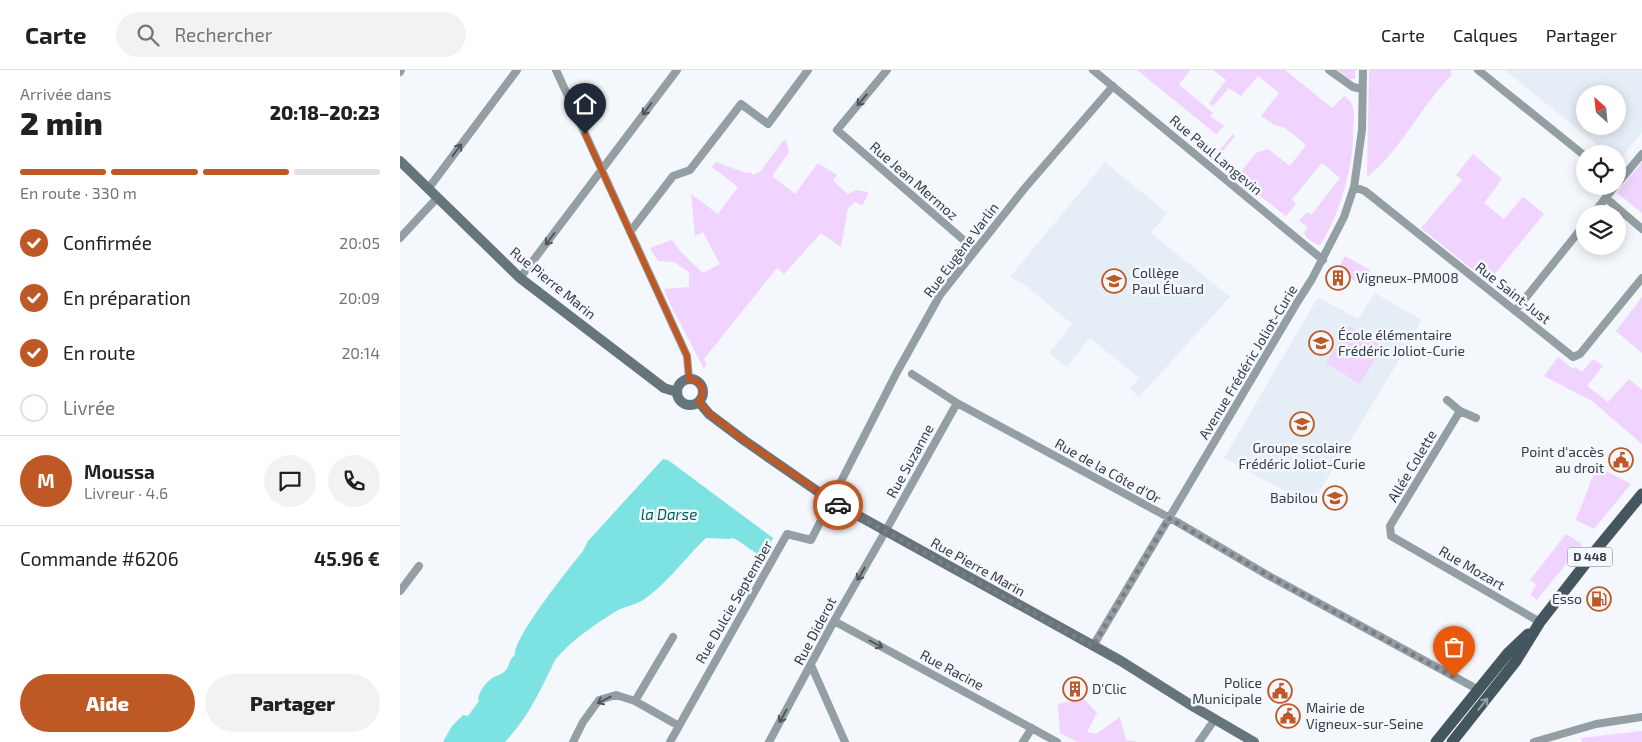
<!DOCTYPE html>
<html lang="fr">
<head>
<meta charset="utf-8">
<style>
  body { margin:0; font-family:"Exo 2",sans-serif; background:#f2f2f2; color:#202124; height:100vh; display:flex; flex-direction:column; font-size:19px; white-space:nowrap }
  * { box-sizing:border-box; margin:0 }
  p { font-size:16px; color:#757577 }
  .icon { flex:none; width:28px; height:28px; fill:none; stroke:currentColor; stroke-width:2; stroke-linecap:round; stroke-linejoin:round }
  .map { position:relative; flex:1; overflow:hidden }
  .details { display:flex; flex-direction:column; background:#fff; width:400px }
  .details>* { flex:none }
  .needle { width:32px; rotate:333deg }
  .tools { position:absolute; left:1176px; top:15px; display:grid; gap:10px }
  .tools a { display:grid; place-items:center; width:50px; height:50px; border-radius:50%; background:#fff; box-shadow:0 2px 12px #0003; font-size:25px }
  .pin { position:absolute; display:grid; place-items:center; width:42px; height:42px; color:#fff; margin:-51px -21px; border-radius:50% 50% 50% 0; rotate:-45deg; box-shadow:0 0 5px #0007 }
  .pin .icon { rotate:45deg }
  .courier { position:absolute; display:grid; place-items:center; width:50px; height:50px; margin:-25px; border:4px solid #be5926; border-radius:50%; background:#fff; color:#222; box-shadow:0 1px 6px #0007 }
  .summary em { font-style:normal; font-weight:800 }
  .summary div { display:flex; flex-direction:column-reverse }
  .summary { display:flex; align-items:center; justify-content:space-between; height:85px; padding:0 20px }
  h1 { font-size:32px; font-weight:800; line-height:38px }
  .bar { display:grid; grid-template-columns:repeat(4,1fr); gap:8px 5px; align-content:center; height:60px; padding:0 20px }
  .bar i { height:6px; border-radius:4px; background:#e0e0e0 }
  .bar .active { background:#be5926 }
  .bar p { grid-column:span 4 }
  .line { display:flex; align-items:center; gap:12px; padding:0 20px; border-top:1px solid #e0e0e0 }
  .line div { flex:1 }
  .round { display:grid; place-items:center; flex:none; width:52px; height:52px; border-radius:26px; background:#f2f2f2 }
  ol { padding:0 20px; list-style:none }
  li { display:flex; align-items:center; gap:15px; height:55px }
  li p { margin-inline-start:auto }
  li .icon { padding:5px; border-radius:50%; background:#be5926; color:#fff; stroke-width:4 }
  li:last-child { color:#757577 }
  li i { width:28px; height:28px; border:2px solid #e0e0e0; border-radius:50% }
  .cta { display:flex; gap:10px; margin-top:auto; padding:10px 20px }
  .cta a { flex:1; height:58px; border-radius:30px; background:#be5926; color:#fff; font-size:20px; font-weight:800; line-height:58px; text-align:center }
  .cta a+a { background:#f2f2f2; color:#202124 }
  header { display:flex; align-items:center; gap:30px; box-sizing:border-box; height:70px; padding:0 25px; background:#fff; border-bottom:1px solid #e0e0e0 }
  header strong { font-size:24px }
  nav { display:flex; gap:28px; margin-inline-start:auto; font-size:18px }
  .search { width:350px; height:45px; background:#f2f2f2; display:flex; align-items:center; gap:12px; box-sizing:border-box; padding:0 18px; border-radius:28px; color:#757577; font-size:19px }
  main { display:flex; flex:1; min-height:0 }
  .map>svg:first-child { display:block }
  .built { fill:#e5edf7; fill-rule:evenodd }
  .green { fill:#f0d3fe }
  .water { fill:#7de2e2 }
  .lines { fill:none; stroke-linecap:round; stroke-linejoin:round }
  .street { stroke:#949fa3; stroke-width:8 }
  .secondary { stroke:#65757b; stroke-width:10 }
  .primary { stroke:#44575f; stroke-width:11 }
  .oneway { stroke:#4e565c }
  .oneway2 { stroke:#939fa5 }
  .done { stroke:#797e85; stroke-width:5; stroke-dasharray:0 9 }
  .route { stroke:#be5926; stroke-width:6 }
  .labels { text-anchor:middle; stroke-width:5; stroke-linejoin:round; paint-order:stroke }
  .shield { fill:#f4f7fb; stroke:#70757c; stroke-width:1 }
  .shield-label { font-size:12px; font-weight:bold; fill:#373d45 }
  .street-label { font-size:14px; fill:#373d45; stroke:#f4f7fb }
  .poi-label { font-size:14px; fill:#373d45; stroke:#f4f7fb; text-anchor:start }
  .water-label { font-size:15px; font-style:italic; fill:#036061; stroke:#f4f7fb }
</style>
</head>
<body>
<header>
<strong>Carte</strong>
<div class="search"><svg class="icon" aria-label="search" viewBox="0 0 24 24"><circle cx="10" cy="10" r="6"/><path d="M15 15l6 6"/></svg>Rechercher</div>
<nav><a>Carte</a><a>Calques</a><a>Partager</a></nav>
</header>
<main>
<section class="details">
<div class="summary"><div><h1>2 min</h1><p>Arrivée dans</p></div><em>20:18–20:23</em></div>
<div class="bar"><i class="active"></i><i class="active"></i><i class="active"></i><i></i><p>En route · 330 m</p></div>
<ol>
<li><svg class="icon" aria-label="check" viewBox="0 0 24 24"><path d="M5 12l5 5 9-10"/></svg>Confirmée<p>20:05</p></li>
<li><svg class="icon" aria-label="check" viewBox="0 0 24 24"><path d="M5 12l5 5 9-10"/></svg>En préparation<p>20:09</p></li>
<li><svg class="icon" aria-label="check" viewBox="0 0 24 24"><path d="M5 12l5 5 9-10"/></svg>En route<p>20:14</p></li>
<li><i></i>Livrée</li>
</ol>
<div class="line" style="height:90px"><b class="round" style="background:#be5926;color:#fff">M</b><div><b>Moussa</b><p>Livreur · 4.6</p></div><a class="round"><svg class="icon" aria-label="chat" viewBox="0 0 24 24"><path d="M4 5h16v11H9l-5 4z"/></svg></a><a class="round"><svg class="icon" aria-label="phone" viewBox="0 0 24 24"><path d="M5 4h4l2 5-3 2q2 4 5 5l2-3 5 2v4C11 20 4 13 5 4z"/></svg></a></div>
<div class="line" style="height:65px"><div>Commande #6206</div><b>45.96 €</b></div>
<div class="cta"><a>Aide</a><a>Partager</a></div>
</section>
<div class="map">
<svg width="1242" height="672" viewBox="0 0 1242 672">
  <rect width="100%" height="100%" fill="#f4f7fb"/>
  <path class="built" d="M1105,0H1242V62L1218,92V84H1208ZM1185,24H1218V56H1185Z
    M705,92L767,143L751,163L830,227L739,327L730,319L739,308L690,268L667,297L649,283L672,254L625,215L610,207Z
    M975,223L1021,250L1010,272L911,435L824,388L918,227L958,249Z"/>
  <path class="green" d="M737,0H790L779,15L813,43L810,46L824,56L816,64Z
    M813,0H885L932,38L944,26C957,34 954,47 953,60C953,67 953,73 952,80C950,107 936,152 920,175C915,175 906,168 904,163L908,157L899,151L907,142L911,145L940,108L922,93L892,129L896,134L886,146L815,91L813,88L833,64L835,66L818,87L839,104L856,83L868,79L890,96L906,75L885,58L874,55L861,46L879,23L858,6L841,26L829,18L813,36L809,33L826,10Z
    M937,0H955V9H949Z
    M969,0H1052L1050,2L1052,4C1045,12 1038,20 1032,28C1011,55 994,86 967,107Z
    M386,70L389,82L372,106L395,124L418,93L437,105L433,111L448,124L456,120L468,122L466,129L462,135L455,132L448,138L441,177L421,163L384,204L377,198L304,289L306,295L304,299L275,243H274L264,219L289,217V202L274,192L258,191L250,178L272,170L280,181L303,203L320,194L303,162L295,166L291,124L318,144L338,117L312,97L316,92L346,103L351,102L352,105L360,102L382,72Z
    M1073,84L1102,109L1084,133L1104,149L1123,127L1144,144L1088,212L1021,158L1062,110L1056,105Z
    M1242,92V143L1217,123Z
    M945,186L970,200L962,215L937,201Z
    M1242,227V283L1216,261Z
    M949,256L983,277L960,314L926,293Z
    M1158,287L1173,299L1175,297L1182,302L1193,289L1203,296L1187,316L1208,332L1229,309L1242,320V374L1192,331L1144,306Z
    M1197,396L1231,414L1194,459L1176,450Z
    M1166,464L1182,474L1137,530L1131,525L1136,514L1130,510Z
    M683,628L697,643L687,662L696,664L720,647L726,670L738,672H677L660,663L658,634Z
    M1242,661V672H1182L1181,668Z"/>
  <path class="water" d="M263,389L268,390L373,468L364,486C352,483 344,473 333,468L330,469L306,468C286,487 266,515 243,530C235,535 226,536 218,540C196,554 172,569 155,590C141,619 128,648 105,672H43L52,656L63,645L68,646L79,631L78,629C80,620 86,612 94,607C98,605 102,604 105,601C110,596 109,589 115,585C113,568 170,497 183,481L188,471Z"/>
  <g class="lines">
    <path class="street" d="M156,0L287,286L289,309
      M487,0L437,60L575,180
      M693,0L923,190
      M929,0L953,17L962,19
      M1078,0L1185,86
      M0,2L1,0
      M1218,113L1242,84
      M954,117L965,121L1173,287L1180,284L1242,208
      M28,119L117,0
      M1206,128L1242,159
      M1193,144L1215,116
      M230,162L273,106L290,100L341,34L368,54L408,0
      M0,168L37,128
      M120,208L277,0
      M1115,241L1185,154
      M512,304L557,333L777,452L869,506L1077,619
      M1047,330L1060,341L1076,348
      M1060,341L990,456L991,466L1140,552
      M0,521L19,496
      M434,551L657,672
      M693,576L898,231L912,209L944,147L954,117L962,60L963,0
      M411,595L445,672
      M235,631L273,567
      M173,672L183,652L199,630L216,625L235,631L279,656
      M270,672L387,464L411,470L497,302L540,225L624,119L713,16
      M369,672L434,551L485,462L557,333
      M623,672L632,658
      M799,672L815,649
      M1134,672L1196,654L1242,647"/>
    <path class="secondary" d="M0,91L120,208L264,318L277,322
      M277 322a13 13 0 1 1 26 0a13 13 0 1 1-26 0Z
      M299,332L309,344L345,371L430,430L721,591L794,637L854,672"/>
    <path class="primary" d="M1036,672L1108,583L1128,564
      M1052,672L1116,591L1140,552L1200,475L1242,424"/>
  </g>
  <defs><path id="oneway-shaft" d="M-6 0H5M1.5-3L5.5 0L1.5 3" fill="none" stroke-width="1.6" stroke-linecap="round" stroke-linejoin="round" transform="scale(1.25)"/></defs>
  <g class="oneway">
    <use href="#oneway-shaft" transform="translate(462 30) rotate(130)"/>
    <use href="#oneway-shaft" transform="translate(247 39) rotate(127)"/>
    <use href="#oneway-shaft" transform="translate(57 80) rotate(-53)"/>
    <use href="#oneway-shaft" transform="translate(150 169) rotate(127)"/>
    <use href="#oneway-shaft" transform="translate(461 504) rotate(120)"/>
    <use href="#oneway-shaft" transform="translate(476 574) rotate(28)"/>
    <use href="#oneway-shaft" transform="translate(204 630) rotate(153)"/>
    <use href="#oneway-shaft" transform="translate(383 646) rotate(119)"/>
  </g>
  <use class="oneway2" href="#oneway-shaft" transform="translate(1083 634) rotate(-51)"/>
  <g class="lines">
    <path class="done" d="M438,435L693,576L769,448L869,506L1054,607"/>
    <path class="route" d="M185,64L287,286L289,309C301,310 307,321 299,332L310,344L345,371L438,435"/>
  </g>
  <defs>
    <g id="building-ring" transform="scale(1.25)"><circle r="9.5" fill="#f4f7fb" stroke="#be5926" stroke-width="1.5"/><path d="M-4-6H4V6H1V3H-1V6H-4ZM-2.5-4.3h1.7v1.8h-1.7ZM.8-4.3h1.7v1.8H.8ZM-2.5-1h1.7V.8h-1.7ZM.8-1h1.7V.8H.8Z" fill="#be5926"/></g>
    <g id="school-ring" transform="scale(1.25)"><circle r="9.5" fill="#f4f7fb" stroke="#be5926" stroke-width="1.5"/><path d="M0-5L7-2L0 1L-7-2ZM-4 1L0 2.5L4 1V4Q0 6-4 4Z" fill="#be5926"/></g>
    <g id="civic-ring" transform="scale(1.25)"><circle r="9.5" fill="#f4f7fb" stroke="#be5926" stroke-width="1.5"/><path d="M-.6-6.5H3V-4.5H.6V-3L4-1V1h2V6H-6V1h2V-1L-.6-3ZM-1.2 2.5V6h2.4V2.5Z" fill="#be5926"/></g>
    <g id="fuel-ring" transform="scale(1.25)"><circle r="9.5" fill="#f4f7fb" stroke="#be5926" stroke-width="1.5"/><path d="M-5.5-6h7V0h2V4h1.3V-2.5L3-4.5l.8-.8L6-3V5H2.5V1h-1V6h-7ZM-4.2-4.7v3.2H.2V-4.7Z" fill="#be5926"/></g>
  </defs>
  <g fill-rule="evenodd">
    <use href="#building-ring" x="938" y="208"/>
    <use href="#school-ring" x="714" y="211"/>
    <use href="#school-ring" x="921" y="273"/>
    <use href="#school-ring" x="902" y="354"/>
    <use href="#civic-ring" x="1221" y="390"/>
    <use href="#school-ring" x="935" y="428"/>
    <use href="#fuel-ring" x="1199" y="529"/>
    <use href="#building-ring" x="675" y="619"/>
    <use href="#civic-ring" x="880" y="621"/>
    <use href="#civic-ring" x="888" y="646"/>
  </g>
  <g class="labels">
    <rect class="shield" x="1167.5" y="477.5" width="45" height="19" rx="4"/>
    <g class="shield-label">
      <text x="1190" y="491">D 448</text>
    </g>
    <g class="street-label">
      <text transform="translate(816 85) rotate(40)" y="5">Rue Paul Langevin</text>
      <text transform="translate(514 111) rotate(41)" y="5">Rue Jean Mermoz</text>
      <text transform="translate(561 180) rotate(-53)" y="5">Rue Eugène Varlin</text>
      <text transform="translate(153 213) rotate(39)" y="5">Rue Pierre Marin</text>
      <text transform="translate(1113 223) rotate(38)" y="5">Rue Saint-Just</text>
      <text transform="translate(848 292) rotate(-59)" y="5">Avenue Frédéric Joliot-Curie</text>
      <text transform="translate(510 391) rotate(-61)" y="5">Rue Suzanne</text>
      <text transform="translate(1012 396) rotate(-59)" y="5">Allée Colette</text>
      <text transform="translate(708 401) rotate(29)" y="5">Rue de la Côte d'Or</text>
      <text transform="translate(578 497) rotate(29)" y="5">Rue Pierre Marin</text>
      <text transform="translate(1072 498) rotate(30)" y="5">Rue Mozart</text>
      <text transform="translate(334 532) rotate(-60)" y="5">Rue Dulcie September</text>
      <text transform="translate(415 561) rotate(-62)" y="5">Rue Diderot</text>
      <text transform="translate(552 600) rotate(28)" y="5">Rue Racine</text>
    </g>
    <g class="poi-label">
      <text x="732" y="208">Collège<tspan x="732" dy="16">Paul Éluard</tspan></text>
      <text x="956" y="213">Vigneux-PM008</text>
      <text x="938" y="270">École élémentaire<tspan x="938" dy="16">Frédéric Joliot-Curie</tspan></text>
      <text x="902" y="383" text-anchor="middle">Groupe scolaire<tspan x="902" dy="16">Frédéric Joliot-Curie</tspan></text>
      <text x="1204" y="387" text-anchor="end">Point d'accès<tspan x="1204" dy="16">au droit</tspan></text>
      <text x="918" y="433" text-anchor="end">Babilou</text>
      <text x="1182" y="534" text-anchor="end">Esso</text>
      <text x="862" y="618" text-anchor="end">Police<tspan x="862" dy="16">Municipale</tspan></text>
      <text x="692" y="624">D'Clic</text>
      <text x="906" y="643">Mairie de<tspan x="906" dy="16">Vigneux-sur-Seine</tspan></text>
    </g>
    <g class="water-label">
      <text x="269" y="450">la Darse</text>
    </g>
  </g>
</svg>
<div class="tools">
<a><svg class="needle" viewBox="-14 -14 28 28"><path d="M0-13l5 13h-10z" fill="#e53935"/><path d="M0 13l5-13h-10z" fill="#757577"/></svg></a>
<a><svg class="icon" aria-label="locate" viewBox="0 0 24 24"><circle cx="12" cy="12" r="6"/><path d="M12 2v4M12 18v4M2 12h4M18 12h4"/></svg></a>
<a><svg class="icon" aria-label="layers" viewBox="0 0 24 24"><path d="M12 4l9 5-9 5-9-5zM3 14l9 5 9-5"/></svg></a>
</div>
<div class="pin" style="left:1054px;top:607px;background:#ea580c"><svg class="icon" aria-label="bag" viewBox="0 0 24 24"><path d="M5 8h14l-1 12H6zM9 8a3 3 0 0 1 6 0"/></svg></div>
<div class="pin" style="left:185px;top:64px;background:#1f2937"><svg class="icon" aria-label="home" viewBox="0 0 24 24"><path d="M3 11l9-7 9 7M6 9v11h12V9"/></svg></div>
<div class="courier" style="left:438px;top:435px"><svg class="icon" aria-label="car" viewBox="0 0 24 24"><path d="M5 17H2v-5l4-1 3-4h7l3 4 3 1v5h-3M9 17h6M6 11h13"/><circle cx="7" cy="17" r="2"/><circle cx="17" cy="17" r="2"/></svg></div>
</div>
</main>
</body>
</html>
